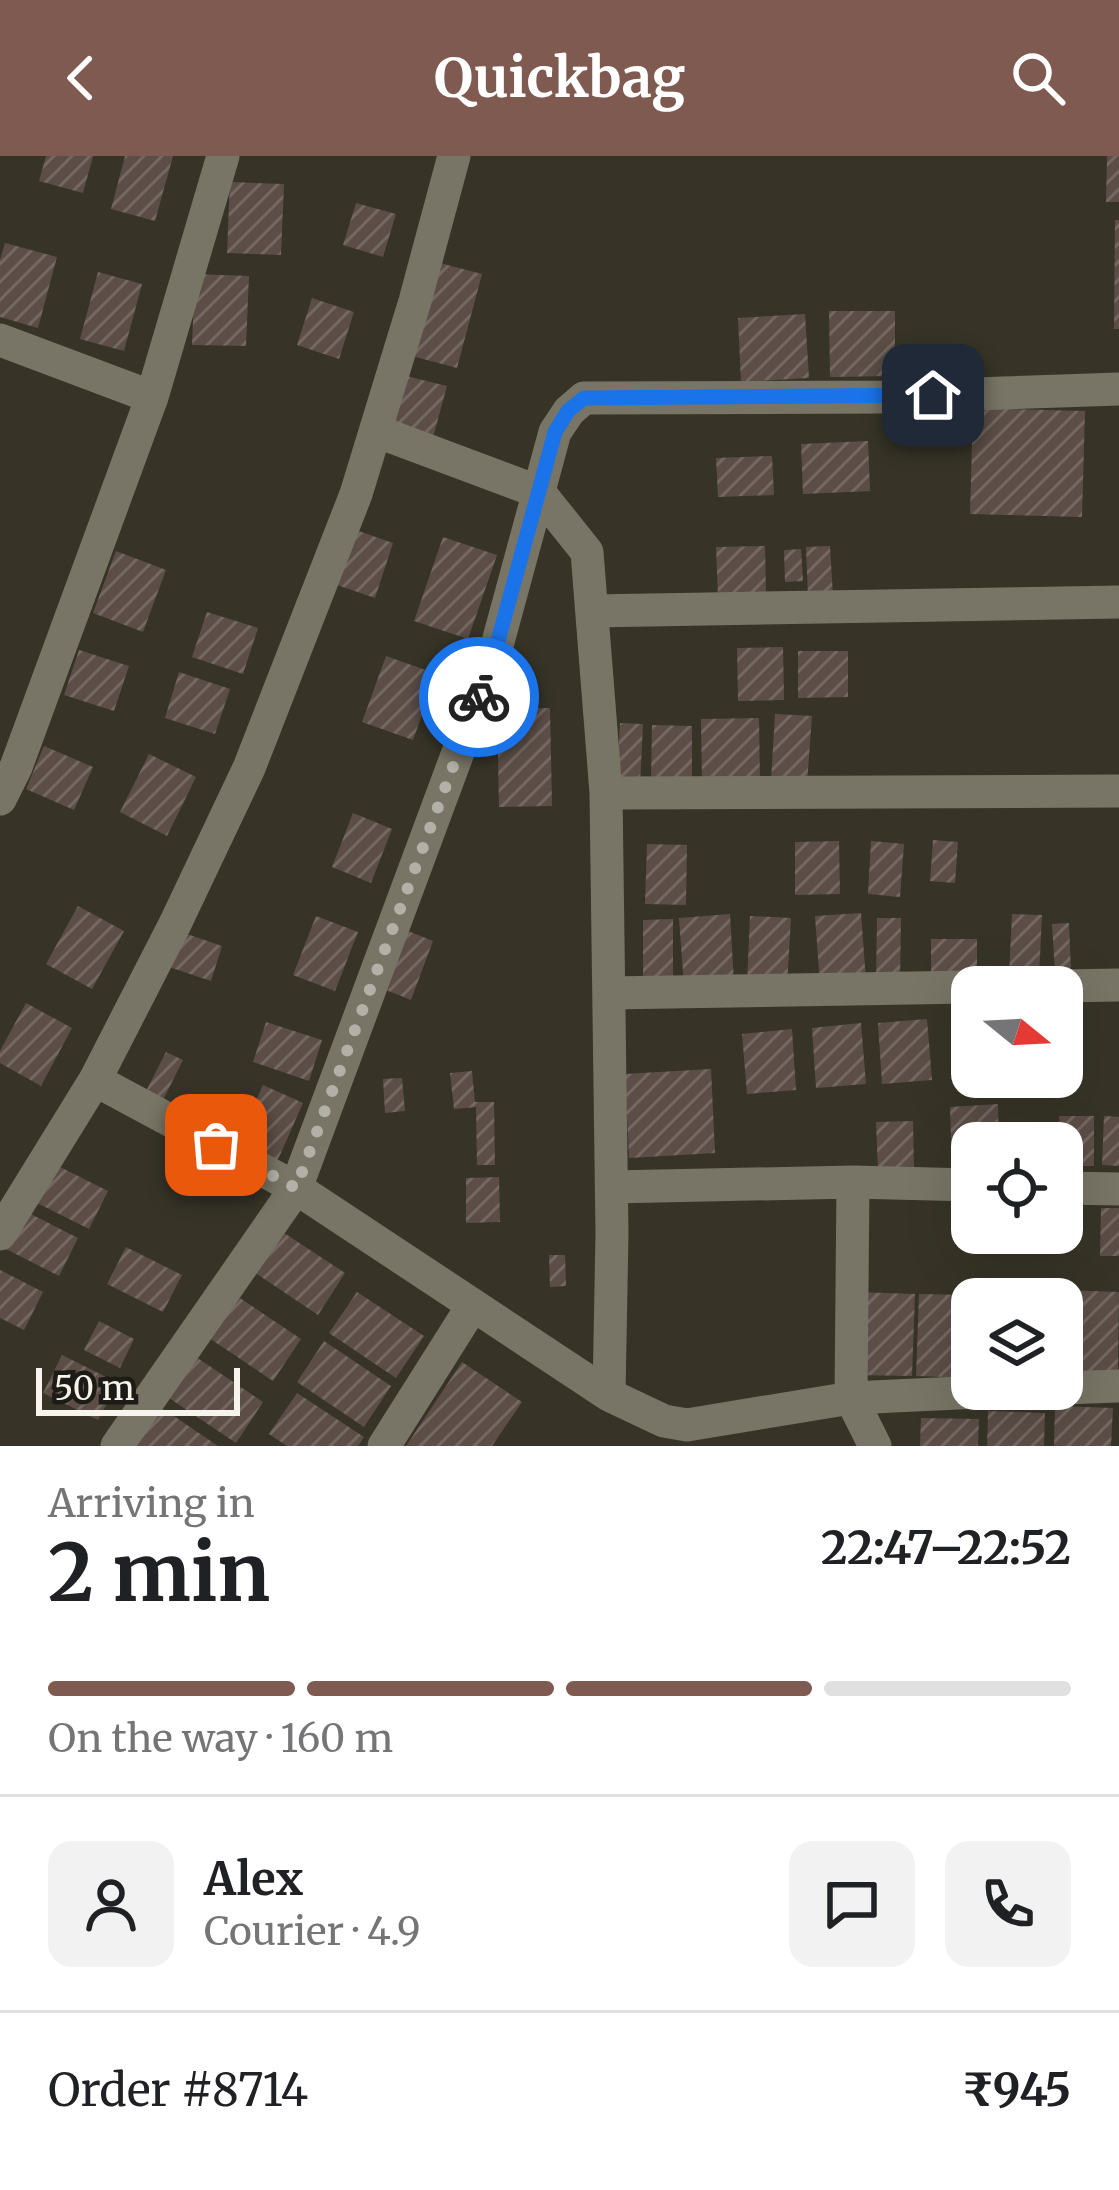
<!DOCTYPE html>
<html lang="en">
<head>
<meta charset="utf-8">
<style>
  body { margin:0; font-family:Merriweather,serif; background:#f2f2f2; color:#202124; height:100vh; display:flex; flex-direction:column; font-size:45px; white-space:nowrap }
  * { box-sizing:border-box; margin:0 }
  p { font-size:39px; color:#757577 }
  .icon { flex:none; width:66px; height:66px; fill:none; stroke:currentColor; stroke-width:2; stroke-linecap:round; stroke-linejoin:round }
  .map { position:relative; height:1290px; overflow:hidden }
  .details { display:flex; flex-direction:column; background:#fff; flex:1 }
  .details>* { flex:none }
  .needle { width:78px; rotate:108deg }
  .buttons { position:absolute; left:951px; top:810px; display:grid; gap:24px }
  .buttons a { display:grid; place-items:center; width:132px; height:132px; border-radius:24px; background:#fff; box-shadow:0 12px 48px #0002; font-size:60px }
  .scale { position:absolute; left:36px; bottom:30px; width:204px; box-sizing:border-box; padding-left:12px; border:6px solid #f6f4ec; border-top:0; font-size:33px; line-height:42px; white-space:nowrap; color:#f6f4ec; -webkit-text-stroke:9px #1d1b15; paint-order:stroke }
  .pin { position:absolute; display:grid; place-items:center; width:102px; height:102px; color:#fff; margin:-51px; border-radius:24px; box-shadow:0 6px 18px #0006 }
  .courier { position:absolute; display:grid; place-items:center; width:120px; height:120px; margin:-60px; border:9px solid #1a73e8; border-radius:50%; background:#fff; color:#222; box-shadow:0 3px 15px #0007 }
  .head em { font-style:normal; font-weight:700 }
  .head div { display:flex; flex-direction:column-reverse }
  .head { display:flex; align-items:center; justify-content:space-between; height:204px; padding:0 48px }
  h1 { font-size:78px; font-weight:700; line-height:90px }
  .bar { display:grid; grid-template-columns:repeat(4,1fr); gap:18px 12px; align-content:center; height:144px; padding:0 48px }
  .bar i { height:15px; border-radius:9px; background:#e0e0e0 }
  .bar .selected { background:#7f5a50 }
  .bar p { grid-column:span 4 }
  .line { display:flex; align-items:center; gap:30px; padding:0 48px; border-top:3px solid #e0e0e0 }
  .line div { flex:1 }
  .round { display:grid; place-items:center; flex:none; width:126px; height:126px; border-radius:24px; background:#f2f2f2 }
  header { display:flex; justify-content:space-between; align-items:center; height:156px; padding:0 48px; background:#7f5a50; color:#fff; font-size:54px; font-weight:700 }
  .map>svg:first-child { display:block }
  .building { fill:url(#building-hatch) }
  .lines { fill:none; stroke-linecap:round; stroke-linejoin:round }
  .minor { stroke:#787566; stroke-width:33 }
  .done { stroke:#b3b1a7; stroke-width:12; stroke-dasharray:0 21.6 }
  .route { stroke:#1a73e8; stroke-width:15 }
</style>
</head>
<body>
<header><svg class="icon" aria-label="back" viewBox="0 0 24 24"><path d="M15 5l-7 7 7 7"/></svg>Quickbag<svg class="icon" aria-label="search" viewBox="0 0 24 24"><circle cx="10" cy="10" r="6"/><path d="M15 15l6 6"/></svg></header>
<div class="map">
<svg width="1119" height="1290" viewBox="0 0 1119 1290">
  <defs>
    <pattern id="building-hatch" width="6" height="6" patternUnits="userSpaceOnUse" patternTransform="scale(3)"><rect width="6" height="6" fill="#5c4e47"/><path d="M-1 1l2-2M0 6l6-6M5 7l2-2" fill="none" stroke="#746862"/></pattern>
  </defs>
  <rect width="100%" height="100%" fill="#373427"/>
  <path class="building" d="M46,0H93L83,37L39,25Z
    M125,0H173L155,65L111,53Z
    M1107,0H1119V46H1106Z
    M230,26L284,28L281,99L227,97Z
    M356,47L396,58L383,101L343,89Z
    M1115,64H1119V173H1114Z
    M5,87L57,101L38,172L0,161V104Z
    M436,106L482,118L457,212L412,200Z
    M98,116L142,128L124,195L80,183Z
    M195,118L249,120L246,190L192,189Z
    M312,142L354,156L339,203L297,189Z
    M829,155H895V220L830,221Z
    M805,158L809,222L741,226L738,162Z
    M402,219L447,230L432,285L388,274Z
    M973,252L1085,255L1082,361L970,358Z
    M868,285L870,335L803,338L801,288Z
    M772,300L774,339L718,341L716,302Z
    M356,374L393,387L375,442L337,429Z
    M443,381L497,399L468,483L414,465Z
    M765,390L766,439L718,441L716,391Z
    M830,390L833,440L808,441L806,391Z
    M801,393L803,425L785,426L784,394Z
    M116,395L166,414L143,476L93,457Z
    M207,456L258,472L243,518L192,501Z
    M783,491L784,544L738,545L737,492Z
    M79,494L129,510L114,555L64,539Z
    M798,495H848V541L798,542Z
    M386,500L437,518L413,584L362,566Z
    M179,516L230,533L215,578L165,562Z
    M550,552L552,650L499,651L497,553Z
    M775,558L812,560L807,628L771,625Z
    M759,562L760,629L702,630L701,563Z
    M620,567L643,568L640,629L617,628Z
    M652,569L692,570V624H651Z
    M44,590L93,611L74,654L26,633Z
    M149,598L196,621L167,680L120,656Z
    M353,657L392,673L371,727L332,711Z
    M933,684L958,686L955,727L930,725Z
    M839,685L840,738L795,739V686Z
    M871,685L904,688L900,741L868,738Z
    M647,688L687,689L686,749L645,748Z
    M78,750L124,775L92,833L46,808Z
    M861,757L866,825L820,829L815,760Z
    M730,758L734,827L684,830L679,762Z
    M1012,758L1042,759L1039,821L1009,819Z
    M316,760L358,776L335,835L293,819Z
    M750,760L791,762L787,830L747,828Z
    M877,762H901L900,827H876Z
    M673,763V827H643V764Z
    M1069,767L1071,815L1055,816L1052,768Z
    M408,775L433,785L411,844L386,834Z
    M181,776L222,790L211,825L169,811Z
    M931,783H977V823H931Z
    M26,847L72,872L41,930L0,907V895Z
    M927,863L932,924L882,928L878,867Z
    M266,866L322,884L309,925L253,906Z
    M861,867L866,928L816,932L812,872Z
    M792,873L796,934L747,938L742,878Z
    M166,896L183,904L162,946L145,937Z
    M711,913L715,997L629,1002L625,918Z
    M472,915L475,946H494L495,1009H477L476,951L454,953L450,917Z
    M402,922L405,955L385,957L383,923Z
    M263,929L303,947L276,1008L235,990Z
    M998,948L999,987H972V1016L952,1017L950,951Z
    M1059,960H1094V1010H1062Z
    M1104,960L1119,961V1010L1102,1009Z
    M913,965L914,1014L878,1015L876,966Z
    M52,1007L108,1035L89,1073L33,1045Z
    M499,1021L500,1066L466,1067V1022Z
    M1101,1052H1119V1100H1100Z
    M23,1054L78,1082L59,1120L4,1092Z
    M278,1073L345,1117L318,1159L251,1114Z
    M126,1091L182,1119L163,1156L107,1128Z
    M549,1099H565L566,1130L550,1131Z
    M0,1114L43,1136L24,1174L0,1162Z
    M1001,1125L1058,1126V1143H1000Z
    M1063,1134L1119,1136L1118,1218L1062,1217Z
    M357,1136L424,1180L396,1222L329,1177Z
    M857,1136L915,1138L912,1220L855,1219Z
    M234,1138L301,1183L273,1225L206,1180Z
    M919,1138L972,1139V1222L916,1220Z
    M99,1165L134,1183L120,1212L84,1194Z
    M324,1185L391,1230L364,1271L297,1226Z
    M62,1199L118,1227L98,1264L43,1237Z
    M196,1201L263,1246L236,1287L169,1242Z
    M462,1206L522,1246L492,1290H406Z
    M297,1237L364,1281L358,1290H287L269,1278Z
    M1055,1250L1113,1252L1111,1290H1054Z
    M162,1252L218,1290H137Z
    M988,1255L1045,1257L1044,1290H987Z
    M921,1262L979,1263L978,1290H920Z"/>
  <g class="lines">
    <path class="minor" d="M0,184L152,241
      M376,275L539,336L587,396L606,637L612,1077L609,1239
      M593,455L1119,446
      M606,637L1119,635
      M0,643L16,611L152,241L223,0
      M999,831L1119,829
      M609,837L972,831
      M95,924L296,1032L609,1239L664,1265L687,1269L851,1242L1047,1233
      M853,1026L851,1242L875,1290
      M612,1031L853,1026L972,1029
      M1062,1032L1119,1033
      M0,1078L95,924L175,768L249,612L356,338L415,145L454,0
      M1062,1232L1119,1230
      M117,1290L296,1032L495,497L555,276L569,255L584,242L886,241L1119,233
      M384,1290L473,1149"/>
  </g>
  <g class="lines">
    <path class="done" d="M216,989L296,1032L479,541"/>
    <path class="route" d="M479,541L495,496L555,276L568,255L584,242L933,239"/>
  </g>
</svg>
<div class="buttons">
<a><svg class="needle" viewBox="-14 -14 28 28"><path d="M0-13l5 13h-10z" fill="#e53935"/><path d="M0 13l5-13h-10z" fill="#757577"/></svg></a>
<a><svg class="icon" aria-label="locate" viewBox="0 0 24 24"><circle cx="12" cy="12" r="6"/><path d="M12 2v4M12 18v4M2 12h4M18 12h4"/></svg></a>
<a><svg class="icon" aria-label="layers" viewBox="0 0 24 24"><path d="M12 4l9 5-9 5-9-5zM3 14l9 5 9-5"/></svg></a>
</div>
<div class="scale">50 m</div>
<div class="pin" style="left:216px;top:989px;background:#ea580c"><svg class="icon" aria-label="bag" viewBox="0 0 24 24"><path d="M5 8h14l-1 12H6zM9 8a3 3 0 0 1 6 0"/></svg></div>
<div class="pin" style="left:933px;top:239px;background:#1f2937"><svg class="icon" aria-label="home" viewBox="0 0 24 24"><path d="M3 11l9-7 9 7M6 9v11h12V9"/></svg></div>
<div class="courier" style="left:479px;top:541px"><svg class="icon" aria-label="bike" viewBox="0 0 24 24"><circle cx="6" cy="16" r="4"/><circle cx="18" cy="16" r="4"/><path d="M6 16l4-8h5l3 8M10 8l3 8H6M13 5h3"/></svg></div>
</div>
<section class="details">
<div class="head"><div><h1>2 min</h1><p>Arriving in</p></div><em>22:47–22:52</em></div>
<div class="bar"><i class="selected"></i><i class="selected"></i><i class="selected"></i><i></i><p>On the way · 160 m</p></div>
<div class="line" style="height:216px"><a class="round"><svg class="icon" aria-label="person" viewBox="0 0 24 24"><circle cx="12" cy="8" r="4"/><path d="M4 21q1-7 8-7t8 7"/></svg></a><div><b>Alex</b><p>Courier · 4.9</p></div><a class="round"><svg class="icon" aria-label="chat" viewBox="0 0 24 24"><path d="M4 5h16v11H9l-5 4z"/></svg></a><a class="round"><svg class="icon" aria-label="phone" viewBox="0 0 24 24"><path d="M5 4h4l2 5-3 2q2 4 5 5l2-3 5 2v4C11 20 4 13 5 4z"/></svg></a></div>
<div class="line" style="height:156px"><div>Order #8714</div><b>₹945</b></div>
</section>
</body>
</html>
